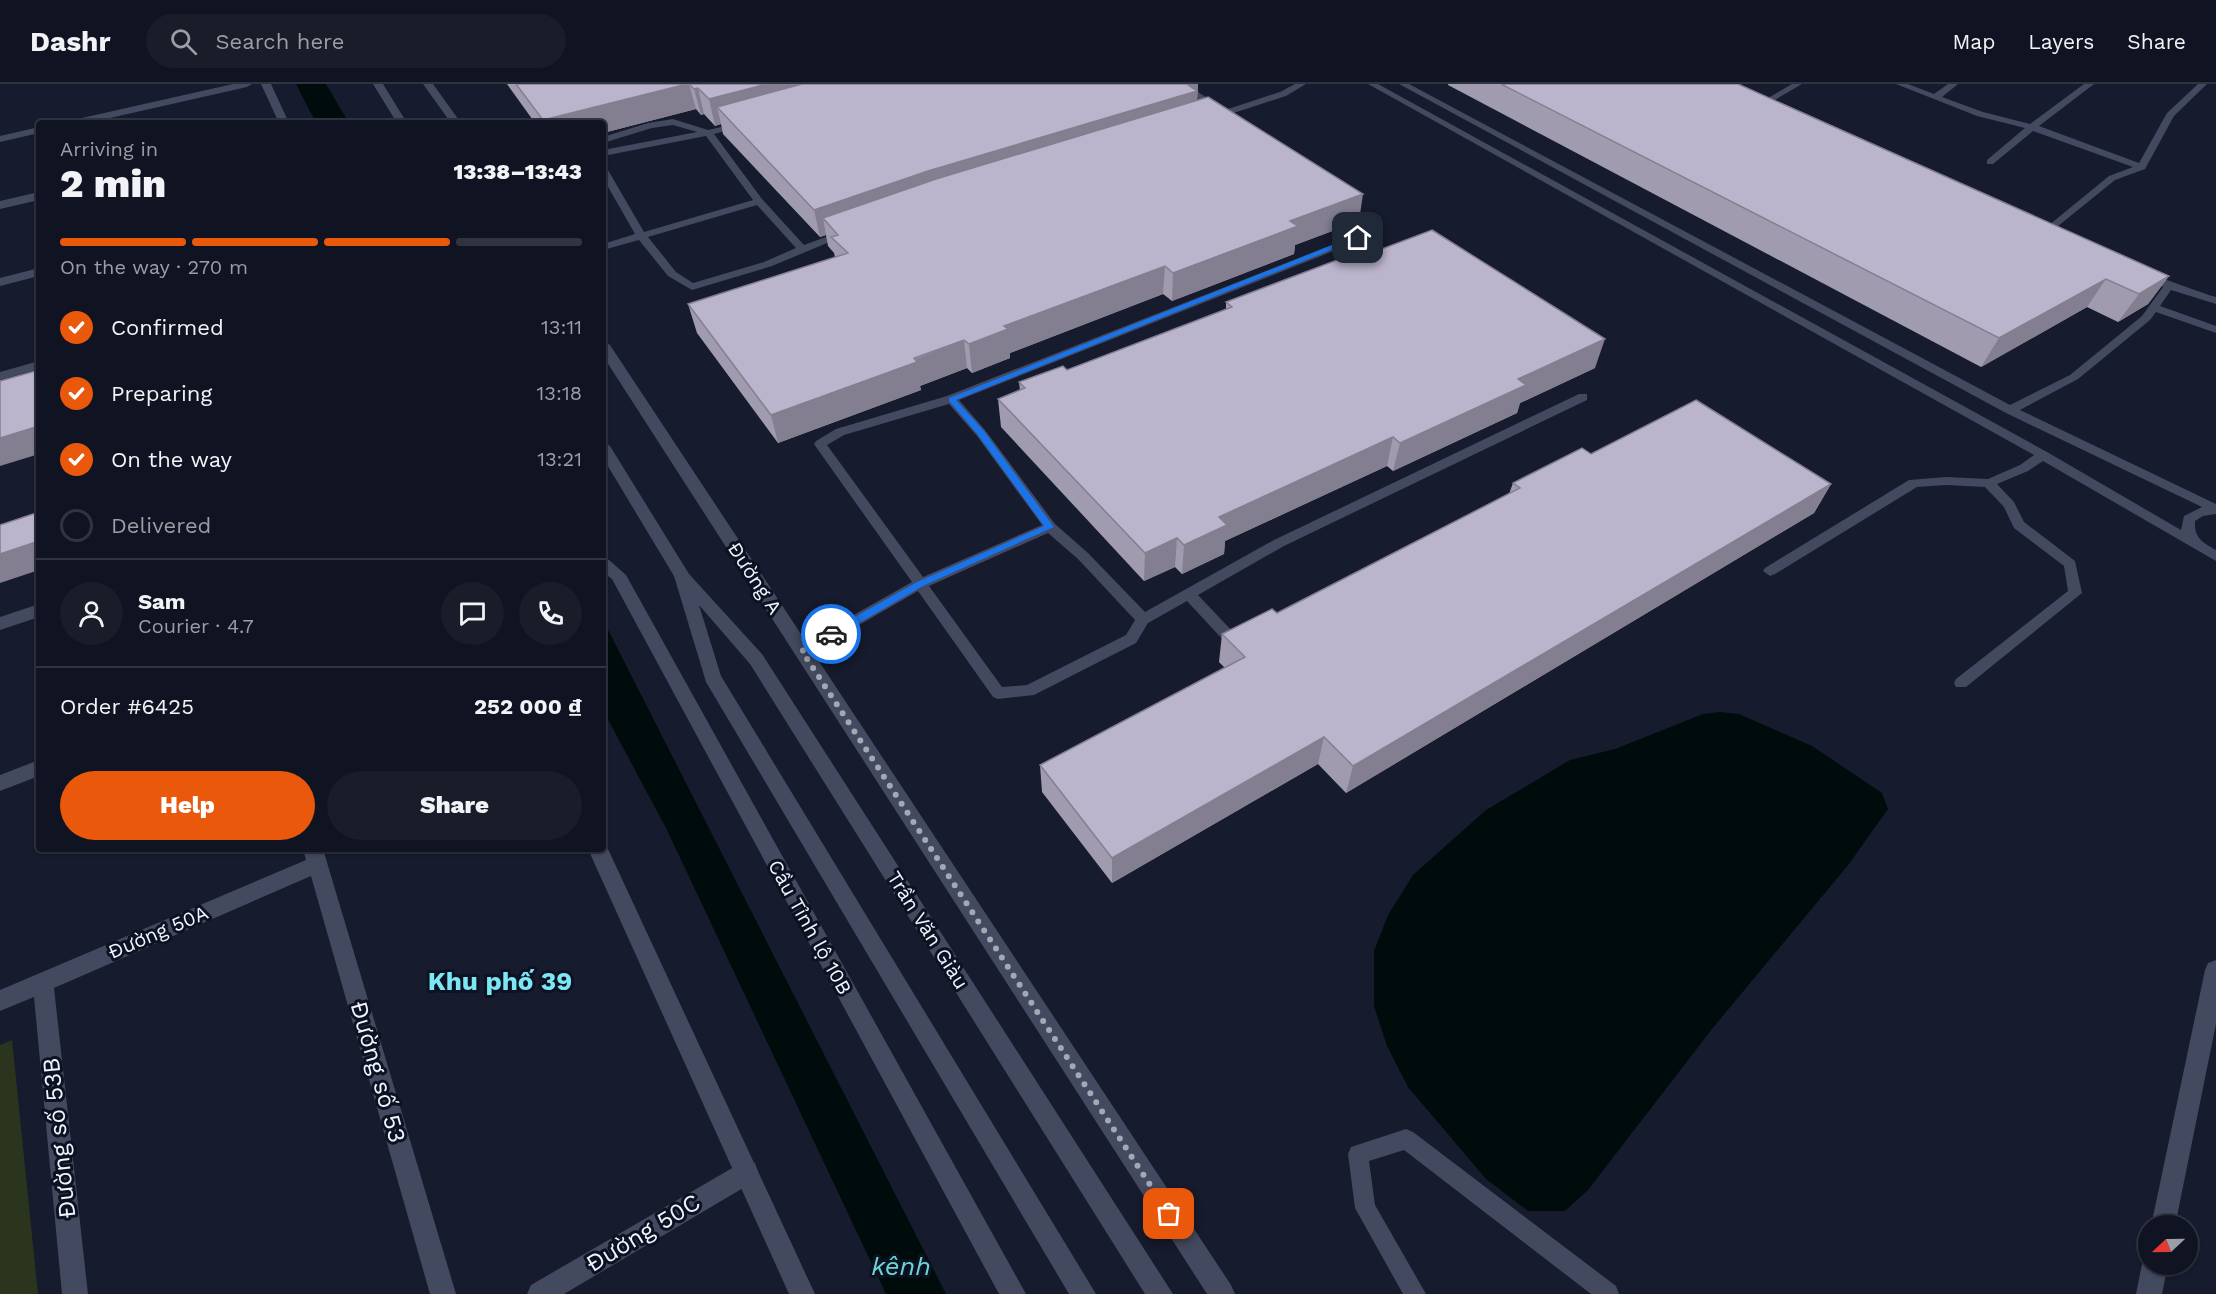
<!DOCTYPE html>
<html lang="en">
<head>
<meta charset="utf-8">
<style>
  body { margin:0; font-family:"Work Sans",sans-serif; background:#191d2a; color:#f1f3f6; height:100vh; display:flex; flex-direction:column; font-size:22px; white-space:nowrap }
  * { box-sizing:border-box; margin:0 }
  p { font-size:20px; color:#9c9ea5 }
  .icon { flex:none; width:33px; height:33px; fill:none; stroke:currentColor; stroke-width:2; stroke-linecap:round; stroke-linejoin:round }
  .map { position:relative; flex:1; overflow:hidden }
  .panel { position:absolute; left:36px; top:36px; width:570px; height:732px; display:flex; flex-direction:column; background:#101422; border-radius:6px; box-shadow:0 2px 4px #0004,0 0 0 2px #303340 }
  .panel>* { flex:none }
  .needle { width:39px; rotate:248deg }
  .controls { position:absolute; left:2138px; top:1131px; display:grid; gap:12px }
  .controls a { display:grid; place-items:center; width:60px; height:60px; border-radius:50%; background:#101422; box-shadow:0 2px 4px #0004,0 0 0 2px #303340; font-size:30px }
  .pin { position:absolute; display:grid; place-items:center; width:51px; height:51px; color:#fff; margin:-26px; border-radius:12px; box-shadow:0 3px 9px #0006 }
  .courier { position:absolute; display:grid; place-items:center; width:60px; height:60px; margin:-30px; border:4px solid #1a73e8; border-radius:50%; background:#fff; color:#222; box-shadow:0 2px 8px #0007 }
  .overview em { font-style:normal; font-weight:800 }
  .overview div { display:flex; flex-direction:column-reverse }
  .overview { display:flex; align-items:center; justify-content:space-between; height:102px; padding:0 24px }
  h1 { font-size:39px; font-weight:800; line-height:45px }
  .bar { display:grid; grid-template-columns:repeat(4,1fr); gap:9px 6px; align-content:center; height:72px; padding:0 24px }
  .bar i { height:8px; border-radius:4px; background:#303340 }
  .bar .selected { background:#ea580c }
  .bar p { grid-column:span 4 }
  .line { display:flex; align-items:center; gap:15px; padding:0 24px; border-top:2px solid #303340 }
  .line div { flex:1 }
  .round { display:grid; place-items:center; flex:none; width:63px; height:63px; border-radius:32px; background:#191d2a }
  ol { padding:0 24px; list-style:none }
  li { display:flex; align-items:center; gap:18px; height:66px }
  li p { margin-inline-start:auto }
  li .icon { padding:6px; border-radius:50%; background:#ea580c; color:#fff; stroke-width:4 }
  li:last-child { color:#9c9ea5 }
  li i { width:33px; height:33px; border:3px solid #303340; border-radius:50% }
  .button { display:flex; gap:12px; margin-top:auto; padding:12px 24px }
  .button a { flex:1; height:69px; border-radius:36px; background:#ea580c; color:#fff; font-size:24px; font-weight:800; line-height:69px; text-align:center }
  .button a+a { background:#191d2a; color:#f1f3f6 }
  header { display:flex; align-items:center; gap:36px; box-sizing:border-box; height:84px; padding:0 30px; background:#101422; border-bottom:2px solid #303340 }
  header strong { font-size:28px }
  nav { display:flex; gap:33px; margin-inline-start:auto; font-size:21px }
  .search { width:420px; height:54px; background:#191d2a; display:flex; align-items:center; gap:15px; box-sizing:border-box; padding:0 21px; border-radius:33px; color:#9c9ea5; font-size:22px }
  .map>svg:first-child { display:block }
  .green { fill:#2b351e }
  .water { fill:#000c0c }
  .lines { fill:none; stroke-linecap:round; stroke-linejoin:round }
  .service { fill:#43495e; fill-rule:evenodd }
  .minor { fill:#43495e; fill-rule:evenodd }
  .secondary { fill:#43495e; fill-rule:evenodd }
  .wall { fill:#a19bb0 }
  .shaded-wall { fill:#837e90 }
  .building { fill:#bbb4cd; stroke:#837e90; stroke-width:1.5 }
  .route { fill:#1a73e8 }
  .done { stroke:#a4a8b5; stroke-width:6; stroke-dasharray:0 10.8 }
  .labels { text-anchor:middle; stroke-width:6; stroke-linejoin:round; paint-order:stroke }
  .street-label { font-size:20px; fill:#f1f4fe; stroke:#0d1223 }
  .near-street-label { font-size:24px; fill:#f1f4fe; stroke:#0d1223 }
  .near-neighbourhood-label { font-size:26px; font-weight:bold; fill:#7ce6f4; stroke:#0d1223 }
  .near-water-label { font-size:26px; font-style:italic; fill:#6dd4d4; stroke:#0d1223 }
</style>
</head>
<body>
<header>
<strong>Dashr</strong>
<div class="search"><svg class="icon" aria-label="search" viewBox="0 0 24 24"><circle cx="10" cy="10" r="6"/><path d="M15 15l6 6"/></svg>Search here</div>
<nav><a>Map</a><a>Layers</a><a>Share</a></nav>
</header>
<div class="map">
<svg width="2216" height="1210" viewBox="0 0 2216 1210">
  <rect width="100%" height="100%" fill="#161b2d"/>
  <path class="green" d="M12,956L38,1210H0V961Z"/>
  <path class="water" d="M296,0H326L349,39H316Z
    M603,536L946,1210H886L667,746L603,626Z
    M1720,628L1739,630L1812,662L1882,709L1888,725L1849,780L1712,945L1588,1106L1565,1127H1528L1486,1095L1408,1003L1387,962L1374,922V867L1388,831L1413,791L1486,726L1570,676L1615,665L1703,630Z"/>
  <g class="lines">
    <path class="service" d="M1175,0H1185L1222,23V27L1280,8L1295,0H1306L1286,12L1212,36L1209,35V31L1221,27H1216Z
      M1368,0H1378L2047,368L2181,446L2184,432L2202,423L2006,329L1399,0H1409L2010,321L2070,291L2142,232L2163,203L2142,193V189C2148,188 2204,210 2216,213V220L2171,206L2160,222L2216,242V249L2156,228L2150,236L2078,295L2020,326L2216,420V430L2203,432L2195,437C2194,454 2202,458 2216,466V477L2043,377L2028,387L1997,400L2014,418L2024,438L2075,477L2082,509L1966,603H1956L1954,599L1956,595L2068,507L2064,482L2014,444L2004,423L1985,403L1946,401L1917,403L1775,490L1770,492L1763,487L1765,484L1909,396L1946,393L1988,395L2020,381L2034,371Z
      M1792,0H1802L1768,20L1761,18Z
      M1896,0H1908L1934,10L1948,0H1958L1942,13L1983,28L2030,40L2084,0H2094L2039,42L2139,79L2167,29L2198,0H2207L2174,32L2145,85L2115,96L2047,151L2043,150V146L2109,92L2133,83L2033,47L1993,80H1987V76L2025,44L1977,32Z
      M673,35L708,46L744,38V42L714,50L762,115L804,161L842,147L851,149L772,182L692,206L668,192L639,156L603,166V160L635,150L603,94V83L608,86L644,148L753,116L706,52L603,72V66L697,48L673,41L652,44L603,59V53L648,39ZM757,121L796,164L764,178L693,199L676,188L648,153Z
      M1357,151L1362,154L1361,156L959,316L985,346L1055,440L1088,469L1145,528L1274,456L1579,310H1587V316L1284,462L1198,511L1235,550L1237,554L1235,558H1225L1187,517L1148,539L1136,559L1034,611L998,615L993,613L918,507L807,571H797L795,567L797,563L912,498L816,363L814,360L816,357L836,345L947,312ZM949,320L977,352L1042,441L923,493L827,361L844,351ZM1048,449L1078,475L1135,536L1126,551L1027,601L1002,603L929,502Z
      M1406,1045L1413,1048L1616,1202L1619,1210H1591L1404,1066L1369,1077L1375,1121L1426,1210H1403L1355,1124L1348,1070L1351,1063Z"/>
    <path class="minor" d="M233,0H252L247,3L88,39H68L73,36Z
      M423,0H433L461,39H451Z
      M39,43V49L0,58V52Z
      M39,108V116L0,125V117Z
      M39,184V192L0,202V194Z
      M603,257L610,261L1231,1201L1235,1210H1207L603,272Z
      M39,277V285L0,296V288Z
      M39,520V533L0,546V533Z
      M39,676V692L0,707V691Z
      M303,765H323L456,1210H430L311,792L54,904L88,1210H62L34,913L0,927V906L306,776Z
      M2216,876V940L2175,1142H2151L2205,886L2208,879Z
      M746,1076L755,1079L758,1088L755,1097L564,1210H527L531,1201Z
      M2148,1170V1180H2168L2162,1210H2136L2142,1180Z"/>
    <path class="secondary" d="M261,0H271L289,39H279Z
      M373,0H383L407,39H397Z
      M603,357L610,362L689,490L762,570L1173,1210H1145L750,580L699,521L721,592L1096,1210H1069L706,598L674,492L603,374Z
      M603,474L609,476L626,491L1026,1210H999L612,495L603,488Z
      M603,758L608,765L815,1210H789L588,765H603Z"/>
  </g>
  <path class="wall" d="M507,0H1198L1197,16L1359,137L1295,161L1294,170L1172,217L1163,210L1010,269V274L972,289L967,284L920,302L921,306L778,359L697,249L688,220L835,173L834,169L828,162L826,151L820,153L723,50L721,40L715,42L704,30L701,31L696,25L603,49V39H535Z
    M1448,0H1738L2169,192L2148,220L2118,238L2087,223L1981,283L1448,1Z
    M1350,177L1595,284L1520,319L1517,329L1393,387L1387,382L1225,457L1224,470L1182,490L1175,483L1144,497L1001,343L998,315L1020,306L1019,298L1067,286L1226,225V218Z
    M1591,370L1831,400L1814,429L1346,709L1318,680L1112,799L1042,708L1040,681L1225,584L1219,578L1222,550L1277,529L1509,410L1513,399Z"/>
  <path class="shaded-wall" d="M689,0L696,25L603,49V39H544L543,36Z
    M767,0H867L717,23L721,40L715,42L709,15Z
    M1191,0H1198L1196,33L823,134L826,151L820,153L814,126L928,87Z
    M698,4L704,30L701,31L694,5Z
    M1363,110L1359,137L1295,161L1294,170L1172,217L1173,189L1290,137Z
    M1165,182L1163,210L1010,269V274L972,289L969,260L1004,242Z
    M2169,192L2148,220L2118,238L2139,210Z
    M2106,195L2087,223L1981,283L1999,254Z
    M1605,255L1595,284L1520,319L1517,329L1393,387L1400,359L1518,295Z
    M964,256L967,284L920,302L921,306L778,359L771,331Z
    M39,342V370L0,382V354Z
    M1393,353L1387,382L1225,457L1224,470L1182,490L1184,461L1219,433Z
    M1831,400L1814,429L1346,709L1353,682Z
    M1177,454L1175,483L1144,497L1145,469Z
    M39,457V486L0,499V470Z
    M1324,653L1318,680L1112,799V774Z"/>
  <path class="building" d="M516,0H687L543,36Z
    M689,0H767L709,15L698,4L694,5Z
    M802,0H1191L1188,1L1197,7L928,87L814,126L717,23Z
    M1501,0H1738L2169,192L2139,210L2106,195L1999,254Z
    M1208,13L1363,110L1290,137L1298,142L1173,189L1165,182L1004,242L1008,245L969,260L964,256L914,274L917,278L771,331L688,220L848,169L831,153L838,151L823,134L936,95Z
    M1432,146L1605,255L1518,295L1526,301L1400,359L1393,353L1219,433L1227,441L1184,461L1177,454L1145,469L998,315L1025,304L1019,298L1063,282L1067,286L1232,223L1226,218L1345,173L1350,177Z
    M39,286V342L0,354V297Z
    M1696,316L1831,400L1353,682L1324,653L1112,774L1040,681L1245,573L1222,550L1272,525L1277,529L1520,404L1513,399L1582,364L1591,370Z
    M39,428V457L0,470V441Z"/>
  <path class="route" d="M1355,152L1361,154L956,316L984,347L1054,443L923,502L835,553H828V548L917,498L1044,442L978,351L949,317V314Z"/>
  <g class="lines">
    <path class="done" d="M831,550L802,567L1169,1130"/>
  </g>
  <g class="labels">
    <g class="street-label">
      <text transform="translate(755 494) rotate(57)" y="7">Đường A</text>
      <text transform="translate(810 843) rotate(61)" y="7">Cầu Tỉnh lộ 10B</text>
      <text transform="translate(928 846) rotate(58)" y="7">Trần Văn Giàu</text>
      <text transform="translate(158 848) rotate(-23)" y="7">Đường 50A</text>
    </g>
    <g class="near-street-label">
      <text transform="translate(378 988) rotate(74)" y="8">Đường số 53</text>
      <text transform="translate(59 1054) rotate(-96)" y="8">Đường số 53B</text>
      <text transform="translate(643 1149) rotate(-31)" y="8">Đường 50C</text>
    </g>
    <g class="near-neighbourhood-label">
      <text x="500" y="906">Khu phố 39</text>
    </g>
    <g class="near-water-label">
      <text x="901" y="1191">kênh</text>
    </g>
  </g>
</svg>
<div class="controls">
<a><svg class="needle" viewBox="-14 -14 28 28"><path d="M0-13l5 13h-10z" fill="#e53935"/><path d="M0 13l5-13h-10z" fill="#9c9ea5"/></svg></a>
</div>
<div class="pin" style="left:1169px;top:1130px;background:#ea580c"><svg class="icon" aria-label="bag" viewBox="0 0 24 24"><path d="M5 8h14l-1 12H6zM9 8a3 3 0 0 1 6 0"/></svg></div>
<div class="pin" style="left:1358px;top:154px;background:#1f2937"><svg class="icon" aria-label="home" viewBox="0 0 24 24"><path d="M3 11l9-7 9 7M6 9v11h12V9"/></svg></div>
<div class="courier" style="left:831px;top:550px"><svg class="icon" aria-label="car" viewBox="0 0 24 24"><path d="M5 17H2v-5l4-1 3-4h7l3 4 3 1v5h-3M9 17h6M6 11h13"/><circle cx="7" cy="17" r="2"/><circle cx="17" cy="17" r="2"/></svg></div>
<section class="panel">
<div class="overview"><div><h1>2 min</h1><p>Arriving in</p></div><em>13:38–13:43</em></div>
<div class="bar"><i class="selected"></i><i class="selected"></i><i class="selected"></i><i></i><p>On the way · 270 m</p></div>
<ol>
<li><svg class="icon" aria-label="check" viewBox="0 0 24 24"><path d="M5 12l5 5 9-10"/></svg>Confirmed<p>13:11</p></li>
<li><svg class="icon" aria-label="check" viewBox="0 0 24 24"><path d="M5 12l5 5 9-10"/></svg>Preparing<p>13:18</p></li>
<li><svg class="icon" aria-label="check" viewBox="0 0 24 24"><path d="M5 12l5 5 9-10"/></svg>On the way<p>13:21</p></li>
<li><i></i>Delivered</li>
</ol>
<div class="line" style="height:108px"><a class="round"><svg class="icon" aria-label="person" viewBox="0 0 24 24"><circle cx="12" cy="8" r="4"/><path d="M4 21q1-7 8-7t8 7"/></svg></a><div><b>Sam</b><p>Courier · 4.7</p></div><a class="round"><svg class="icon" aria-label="chat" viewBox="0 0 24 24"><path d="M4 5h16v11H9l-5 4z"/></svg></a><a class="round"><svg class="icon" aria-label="phone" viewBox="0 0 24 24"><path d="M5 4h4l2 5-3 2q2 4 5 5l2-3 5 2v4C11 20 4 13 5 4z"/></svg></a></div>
<div class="line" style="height:78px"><div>Order #6425</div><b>252 000 ₫</b></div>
<div class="button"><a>Help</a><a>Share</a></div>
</section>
</div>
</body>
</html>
